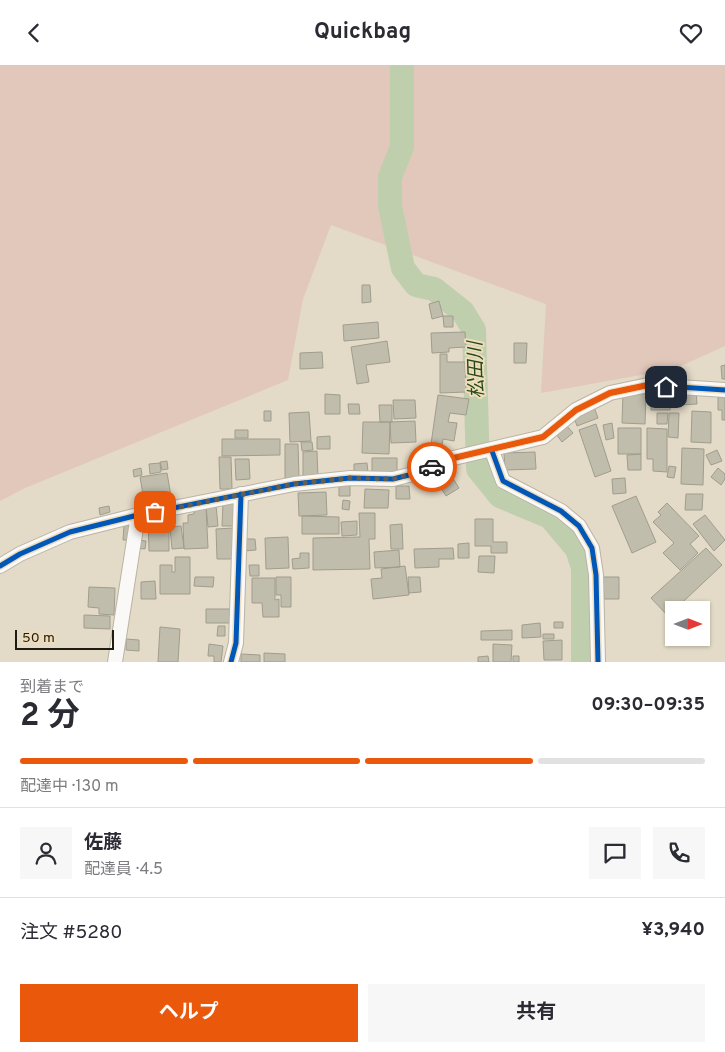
<!DOCTYPE html>
<html lang="ja">
<head>
<meta charset="utf-8">
<style>
  body { margin:0; font-family:Overpass,"Noto Sans JP",sans-serif; background:#f7f7f7; color:#2b2b33; height:100vh; display:flex; flex-direction:column; font-size:19px; white-space:nowrap }
  * { box-sizing:border-box; margin:0 }
  p { font-size:16px; color:#7c7c81 }
  .icon { flex:none; width:28px; height:28px; fill:none; stroke:currentColor; stroke-width:2; stroke-linecap:round; stroke-linejoin:round }
  .map { position:relative; height:597px; overflow:hidden }
  .sheet { display:flex; flex-direction:column; background:#fff; flex:1 }
  .sheet>* { flex:none }
  .needle { width:32px; rotate:90deg }
  .tools { position:absolute; left:665px; top:536px; display:grid; gap:10px }
  .tools a { display:grid; place-items:center; width:45px; height:45px; border-radius:0px; background:#fff; box-shadow:0 1px 4px #0004; font-size:25px }
  .scale { position:absolute; left:15px; bottom:12px; width:99px; box-sizing:border-box; padding-left:5px; border:2px solid #211b0f; border-top:0; font-size:14px; line-height:18px; white-space:nowrap; color:#211b0f; -webkit-text-stroke:4px #eeddbc; paint-order:stroke }
  .pin { position:absolute; display:grid; place-items:center; width:42px; height:42px; color:#fff; margin:-21px; border-radius:10px; box-shadow:0 2px 8px #0006 }
  .courier { position:absolute; display:grid; place-items:center; width:50px; height:50px; margin:-25px; border:4px solid #ea580c; border-radius:50%; background:#fff; color:#222; box-shadow:0 1px 6px #0007 }
  .headline em { font-style:normal; font-weight:700 }
  .headline div { display:flex; flex-direction:column-reverse }
  .headline { display:flex; align-items:center; justify-content:space-between; height:85px; padding:0 20px }
  h1 { font-size:32px; font-weight:700; line-height:38px }
  .bar { display:grid; grid-template-columns:repeat(4,1fr); gap:8px 5px; align-content:center; height:60px; padding:0 20px }
  .bar i { height:6px; border-radius:4px; background:#e1e1e2 }
  .bar .selected { background:#ea580c }
  .bar p { grid-column:span 4 }
  .line { display:flex; align-items:center; gap:12px; padding:0 20px; border-top:1px solid #e1e1e2 }
  .line div { flex:1 }
  .round { display:grid; place-items:center; flex:none; width:52px; height:52px; border-radius:0px; background:#f7f7f7 }
  .button { display:flex; gap:10px; margin-top:auto; padding:10px 20px }
  .button a { flex:1; height:58px; border-radius:0px; background:#ea580c; color:#fff; font-size:20px; font-weight:700; line-height:58px; text-align:center }
  .button a+a { background:#f7f7f7; color:#2b2b33 }
  header { display:flex; justify-content:space-between; align-items:center; height:65px; padding:0 20px; background:#fff; font-size:22px; font-weight:700 }
  .map>svg:first-child { display:block }
  .green { fill:#e1c8bb }
  .lines { fill:none; stroke-linecap:round; stroke-linejoin:round }
  .river { stroke:#bfcfae; stroke-width:24 }
  .building { fill:#c0bdac; stroke:#a09d8e }
  .minor-casing { stroke:#bab4a5; stroke-width:16 }
  .minor { stroke:#fbf9f7; stroke-width:14 }
  .cycleway-casing { stroke:#eeddbc; stroke-width:8 }
  .cycleway { stroke:#0057b8; stroke-width:5 }
  .done { stroke:#655e4f; stroke-width:5; stroke-dasharray:0 9 }
  .route { stroke:#ea580c; stroke-width:6 }
  .labels { text-anchor:middle; stroke-width:4; stroke-linejoin:round; paint-order:stroke }
  .water-label { font-size:19px; font-style:italic; fill:#274a14; stroke:#eeddbc }
</style>
</head>
<body>
<header><svg class="icon" aria-label="back" viewBox="0 0 24 24"><path d="M15 5l-7 7 7 7"/></svg>Quickbag<svg class="icon" aria-label="heart" viewBox="0 0 24 24"><path d="M12 20l-8-8c-3-5 5-10 8-4 3-6 11-1 8 4z"/></svg></header>
<div class="map">
<svg width="725" height="597" viewBox="0 0 725 597">
  <rect width="100%" height="100%" fill="#e3dac7"/>
  <path class="green" d="M0,0H725V281L674,304L541,328L546,239L331,160L303,234L288,315L25,423L0,436Z"/>
  <g class="lines">
    <path class="river" d="M402,0V82L390,112V141L403,203L416,220L434,224L463,247L474,265L478,404L500,431L550,452L577,484L583,503V597"/>
  </g>
  <path class="building" d="M362,220H370L371,237L362,238Z
    M439,236L443,251L432,254L429,239Z
    M443,251H453V262H444Z
    M378,257L379,273L344,276L343,260Z
    M465,267L466,282L449,283V287L432,288L431,268Z
    M387,276L390,297L366,300L369,317L357,319L351,282Z
    M514,278H527L526,298H514Z
    M322,287L323,303L300,304V288Z
    M440,289H447V297H465L466,327L440,328Z
    M725,300V314H722L721,301Z
    M696,324L697,339L679,340V325Z
    M623,328L646,329L645,359L622,358Z
    M325,329L340,330V349H325Z
    M651,329L671,330L670,345H651Z
    M438,330L469,334L466,350L450,348L448,357L457,358L454,376L443,374L442,381L431,379Z
    M718,332H725V355H722V345H718Z
    M393,335H415L416,353L394,354Z
    M348,339H359L360,349H349Z
    M379,340H392V357H380Z
    M594,342L598,353L577,361L573,349Z
    M264,346H271V356H264Z
    M692,346L711,347V378L691,377Z
    M309,347L311,376L290,377L289,348Z
    M657,348H668L667,359H657Z
    M669,348H679L678,373L668,372Z
    M415,356L416,377L391,378L390,357Z
    M363,357H390L389,389L362,388Z
    M612,358L614,373L606,375L603,360Z
    M596,359L611,406L595,412L579,365Z
    M566,360L573,368L562,377L556,369Z
    M618,363H641V389H618Z
    M647,363L667,364V407L653,406V394H647Z
    M235,365H248V373H235Z
    M330,371V384H317V372Z
    M222,374H280V390L222,391Z
    M301,377H312L313,385L302,386Z
    M285,379H298L299,413H285Z
    M682,383L704,384L703,420L681,419Z
    M717,385L722,396L711,400L706,390Z
    M317,386L318,414L303,415V387Z
    M535,387L536,404L505,405L504,388Z
    M641,389V405H628L627,390Z
    M219,392H231L232,424H220Z
    M372,393H397V408H372Z
    M235,394H249L250,414L236,415Z
    M167,396L168,404L162,405L160,397Z
    M160,398L161,407L150,409L149,399Z
    M367,398L368,408H354V399Z
    M669,401L676,402L674,413L667,412Z
    M141,403L142,410L134,412L133,405Z
    M718,403L725,409V414L721,420L711,412Z
    M447,404L459,423L446,431L434,412Z
    M167,408L172,437L145,441L140,412Z
    M625,413L626,428L613,429L612,414Z
    M339,420H350V431H339Z
    M396,421H409L410,434H396Z
    M365,424L389,425L388,443H364Z
    M326,427L327,450L299,451L298,428Z
    M686,429H703L702,445H685Z
    M636,431L656,477L632,488L612,441Z
    M343,435L350,436L349,445L342,444Z
    M223,438H234L233,461H222Z
    M667,438L699,471L690,479L698,488L680,505L663,488L674,478L653,457L661,450L658,447Z
    M216,440L218,461L208,462L206,441Z
    M109,441L110,447L100,450L99,443Z
    M194,442H206L208,483L184,484L183,458H188V450L194,449Z
    M359,448H375V474H369L370,504L313,505V473L360,472Z
    M705,450L725,475L714,486L693,459Z
    M302,451L339,452V469H302Z
    M148,453H169V486H149Z
    M475,454H493V477H507V488H491V481H475Z
    M357,456V470L342,471L341,457Z
    M402,459L403,484H391L390,460Z
    M124,460H133L132,475H123Z
    M181,461L184,483L172,484L170,462Z
    M234,463V494H217L216,464Z
    M288,472L289,503L266,504L265,473Z
    M244,474H255L256,485L244,486Z
    M137,475L146,476L145,484L136,483Z
    M469,478V493H458V479Z
    M453,483L454,494H439V502L415,503L414,484Z
    M706,483L722,500L668,551L651,533Z
    M399,485L400,502L375,503L374,487Z
    M300,488H309V503L293,504L292,494L300,493Z
    M479,491H495L494,508L478,507Z
    M175,492H190V529H160V500H172V507H175Z
    M249,500H259V511H250Z
    M405,501L409,530L373,534L371,514L382,513L381,504Z
    M195,512H214L213,522L194,521Z
    M276,512H291V542H281V530H276Z
    M408,512H420L421,527L409,528Z
    M603,512H619V534H604Z
    M252,513H275V535L279,534V552H263L262,538H252Z
    M155,516L156,534H141V517Z
    M89,522L115,523L114,550L99,549V543L88,542Z
    M206,544H230V558H206Z
    M84,550L110,551V564L84,563Z
    M554,557H563V563H554Z
    M540,558L541,572L522,573V560Z
    M218,561H225V571H217Z
    M160,562L180,564L178,597H158Z
    M512,565V575H481V566Z
    M543,569H554V574H543Z
    M126,574L139,575V586L126,585Z
    M562,575V595H544L543,576Z
    M209,579L223,581L221,597H214V591H208Z
    M493,579L512,580L511,597H493Z
    M264,588L285,589V597H264Z
    M241,589L260,590V597H241Z
    M488,591L489,597H478V592Z
    M513,591H519V597H513Z"/>
  <g class="lines">
    <g class="minor-casing">
      <path id="minor" d="M492,386L503,416L561,446L579,461L592,483L596,510L598,597
        M0,501L20,489L70,467L138,450L294,419L350,413L393,414L421,407L445,395L543,372L576,345L610,328L648,320L725,325
        M115,597L138,450
        M231,597L236,578L241,429"/>
    </g>
    <use href="#minor" class="minor"/>
    <g class="cycleway-casing">
      <path id="cycleway" d="M492,386L503,416L561,446L579,461L592,483L596,510L598,597
        M0,501L20,489L70,467L138,450L294,419L350,413L393,414L421,407L445,395L543,372L576,345L610,328L648,320L725,325
        M231,597L236,578L241,429"/>
    </g>
    <use href="#cycleway" class="cycleway"/>
  </g>
  <g class="lines">
    <path class="done" d="M155,447L294,419L350,413L393,414L421,407L432,402"/>
    <path class="route" d="M432,402L445,395L543,372L576,345L610,328L648,320L666,322"/>
  </g>
  <g class="labels">
    <g class="water-label">
      <text transform="translate(475 305) rotate(-92)" y="7">松田川</text>
    </g>
  </g>
</svg>
<div class="tools">
<a><svg class="needle" viewBox="-14 -14 28 28"><path d="M0-13l5 13h-10z" fill="#e53935"/><path d="M0 13l5-13h-10z" fill="#7c7c81"/></svg></a>
</div>
<div class="scale">50 m</div>
<div class="pin" style="left:155px;top:447px;background:#ea580c"><svg class="icon" aria-label="bag" viewBox="0 0 24 24"><path d="M5 8h14l-1 12H6zM9 8a3 3 0 0 1 6 0"/></svg></div>
<div class="pin" style="left:666px;top:322px;background:#1f2937"><svg class="icon" aria-label="home" viewBox="0 0 24 24"><path d="M3 11l9-7 9 7M6 9v11h12V9"/></svg></div>
<div class="courier" style="left:432px;top:402px"><svg class="icon" aria-label="car" viewBox="0 0 24 24"><path d="M5 17H2v-5l4-1 3-4h7l3 4 3 1v5h-3M9 17h6M6 11h13"/><circle cx="7" cy="17" r="2"/><circle cx="17" cy="17" r="2"/></svg></div>
</div>
<section class="sheet">
<div class="headline"><div><h1>2 分</h1><p>到着まで</p></div><em>09:30–09:35</em></div>
<div class="bar"><i class="selected"></i><i class="selected"></i><i class="selected"></i><i></i><p>配達中 · 130 m</p></div>
<div class="line" style="height:90px"><a class="round"><svg class="icon" aria-label="person" viewBox="0 0 24 24"><circle cx="12" cy="8" r="4"/><path d="M4 21q1-7 8-7t8 7"/></svg></a><div><b>佐藤</b><p>配達員 · 4.5</p></div><a class="round"><svg class="icon" aria-label="chat" viewBox="0 0 24 24"><path d="M4 5h16v11H9l-5 4z"/></svg></a><a class="round"><svg class="icon" aria-label="phone" viewBox="0 0 24 24"><path d="M5 4h4l2 5-3 2q2 4 5 5l2-3 5 2v4C11 20 4 13 5 4z"/></svg></a></div>
<div class="line" style="height:65px"><div>注文 #5280</div><b>¥3,940</b></div>
<div class="button"><a>ヘルプ</a><a>共有</a></div>
</section>
</body>
</html>
